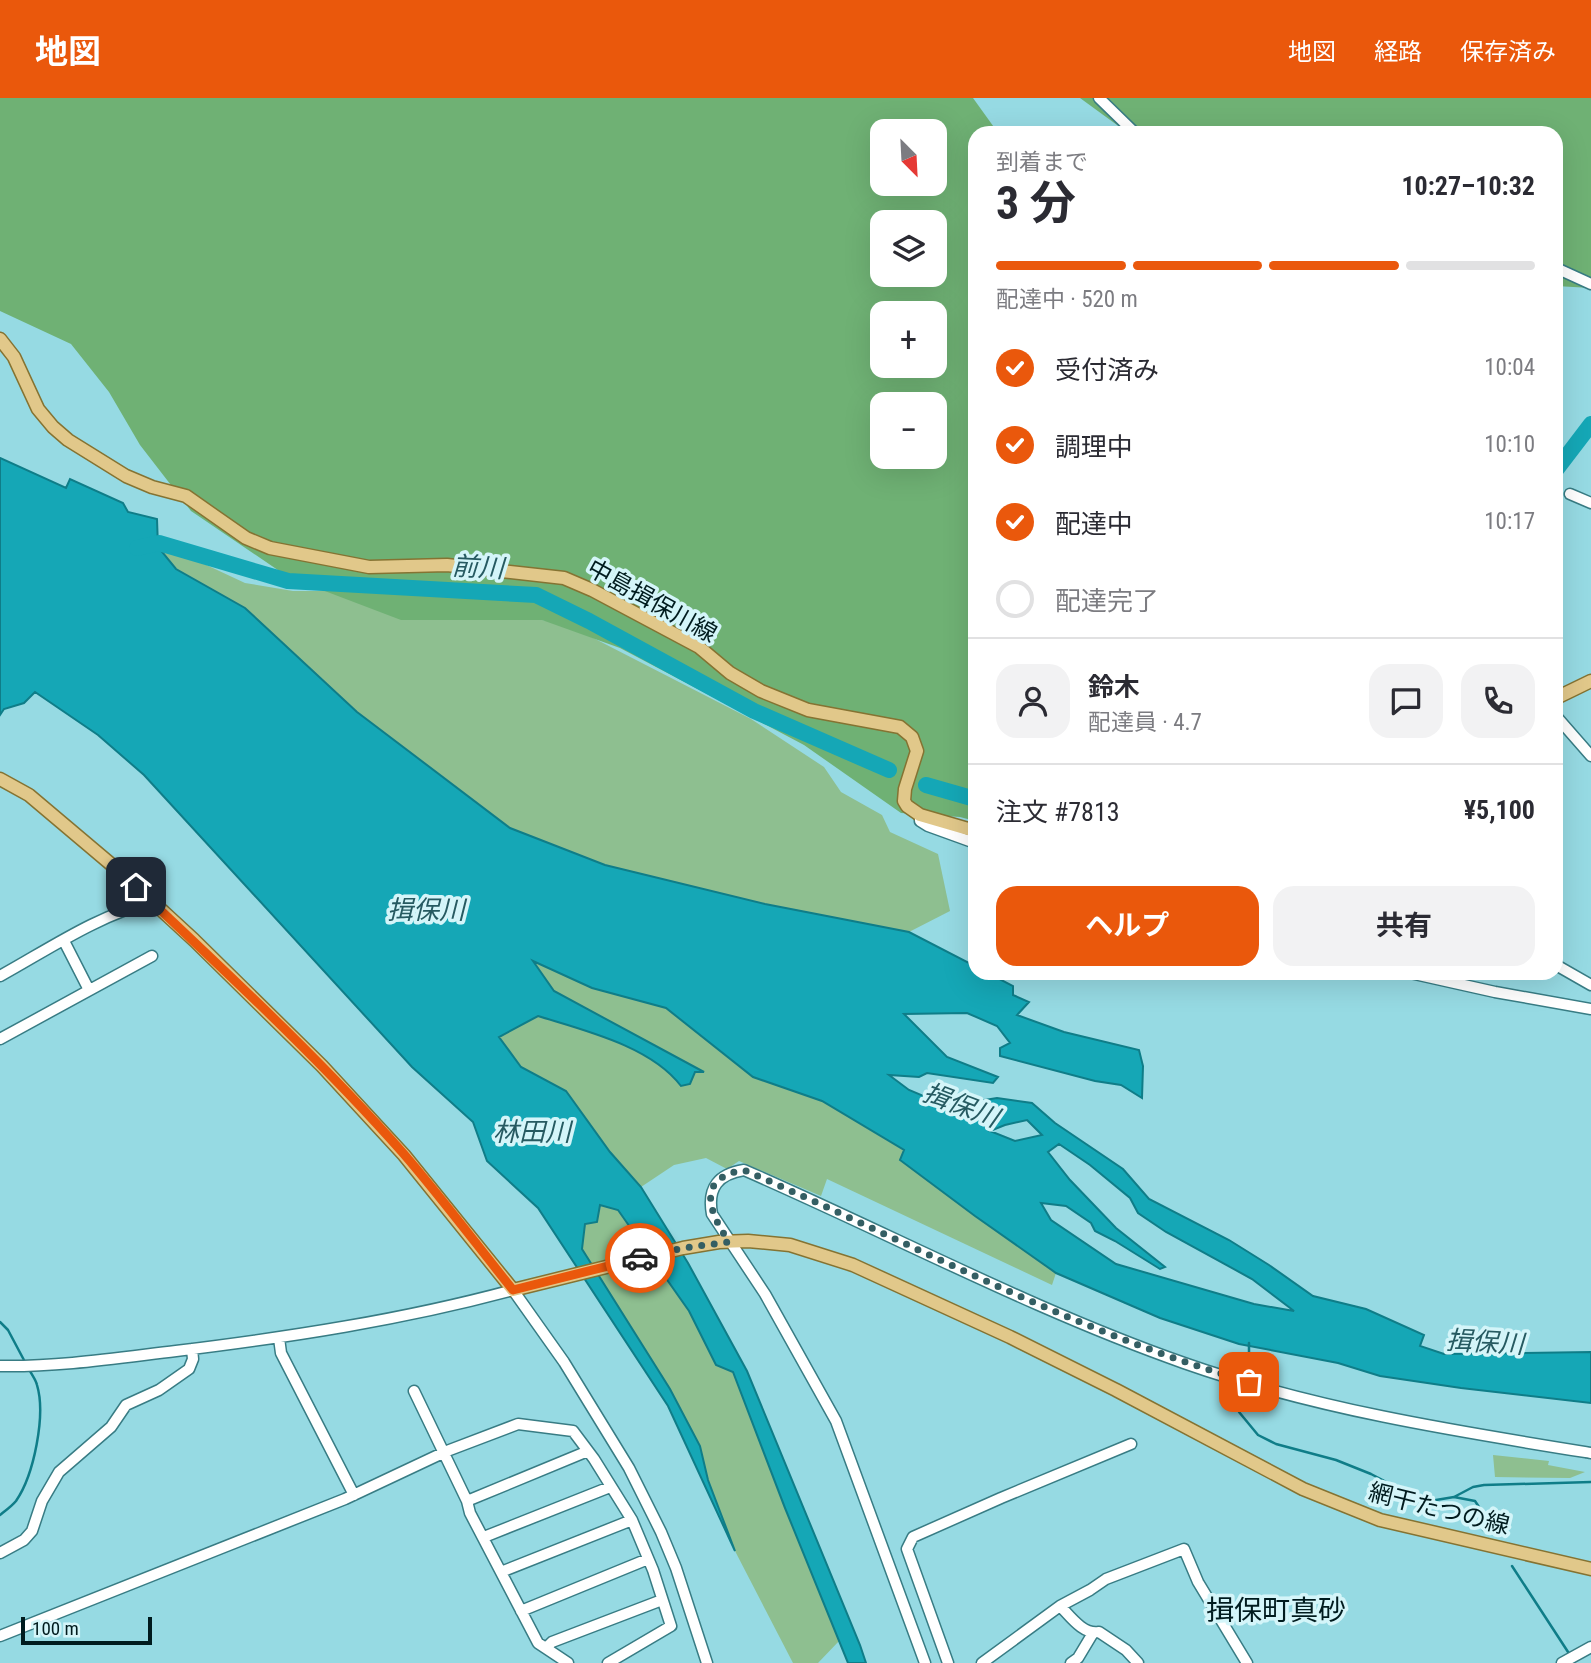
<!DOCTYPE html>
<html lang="ja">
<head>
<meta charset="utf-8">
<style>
  body { margin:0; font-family:"Roboto Condensed","Noto Sans JP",sans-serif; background:#f2f2f3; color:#2b2b33; height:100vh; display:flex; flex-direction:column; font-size:26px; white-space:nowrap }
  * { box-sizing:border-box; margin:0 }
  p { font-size:23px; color:#7c7c81 }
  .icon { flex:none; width:38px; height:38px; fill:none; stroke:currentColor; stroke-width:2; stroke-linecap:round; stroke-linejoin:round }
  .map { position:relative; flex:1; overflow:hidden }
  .panel { position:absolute; left:968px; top:28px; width:595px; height:854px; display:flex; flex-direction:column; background:#fff; border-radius:21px; box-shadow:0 7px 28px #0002 }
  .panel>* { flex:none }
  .needle { width:46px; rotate:156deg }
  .fabs { position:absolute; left:870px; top:21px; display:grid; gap:14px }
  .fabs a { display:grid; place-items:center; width:77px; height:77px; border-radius:14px; background:#fff; box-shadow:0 7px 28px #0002; font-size:35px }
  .scale { position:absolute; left:21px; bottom:18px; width:131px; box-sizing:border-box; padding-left:7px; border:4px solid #001b1e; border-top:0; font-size:19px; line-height:24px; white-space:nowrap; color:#001b1e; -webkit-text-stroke:5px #d4f5f9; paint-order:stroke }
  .pin { position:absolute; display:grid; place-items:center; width:60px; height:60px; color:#fff; margin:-30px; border-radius:14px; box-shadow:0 4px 10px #0006 }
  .courier { position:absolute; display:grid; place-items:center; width:70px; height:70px; margin:-35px; border:5px solid #ea580c; border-radius:50%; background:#fff; color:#222; box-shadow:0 2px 9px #0007 }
  .summary em { font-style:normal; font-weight:700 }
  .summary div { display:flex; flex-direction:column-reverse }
  .summary { display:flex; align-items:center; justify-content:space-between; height:119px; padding:0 28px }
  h1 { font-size:46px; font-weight:700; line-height:52px }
  .bar { display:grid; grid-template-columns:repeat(4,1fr); gap:10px 7px; align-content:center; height:84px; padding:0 28px }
  .bar i { height:9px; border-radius:5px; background:#e1e1e2 }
  .bar .current { background:#ea580c }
  .bar p { grid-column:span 4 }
  .line { display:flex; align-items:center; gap:18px; padding:0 28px; border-top:2px solid #e1e1e2 }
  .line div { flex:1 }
  .round { display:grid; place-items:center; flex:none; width:74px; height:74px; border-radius:21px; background:#f2f2f3 }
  ol { padding:0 28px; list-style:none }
  li { display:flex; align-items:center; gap:21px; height:77px }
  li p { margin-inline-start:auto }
  li .icon { padding:7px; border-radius:50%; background:#ea580c; color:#fff; stroke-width:4 }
  li:last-child { color:#7c7c81 }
  li i { width:38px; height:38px; border:4px solid #e1e1e2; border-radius:50% }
  .button { display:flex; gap:14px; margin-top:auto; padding:14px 28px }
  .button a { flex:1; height:80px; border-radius:21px; background:#ea580c; color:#fff; font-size:28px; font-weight:700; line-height:80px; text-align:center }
  .button a+a { background:#f2f2f3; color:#2b2b33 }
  header { display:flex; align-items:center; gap:42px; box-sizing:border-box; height:98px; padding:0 35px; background:#ea580c; color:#fff }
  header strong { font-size:33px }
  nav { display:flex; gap:38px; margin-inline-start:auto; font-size:24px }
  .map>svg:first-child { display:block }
  .green { fill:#8ebf90 }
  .forest { fill:#6fb174; fill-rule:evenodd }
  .water { fill:#15a7b6; stroke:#0f7d88; stroke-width:2; fill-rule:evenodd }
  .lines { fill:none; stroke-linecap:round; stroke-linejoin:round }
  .stream { stroke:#0f7d88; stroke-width:2.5 }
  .river { stroke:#15a7b6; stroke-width:16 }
  .minor-casing { stroke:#387c84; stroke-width:13 }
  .major-casing { stroke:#857332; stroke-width:15 }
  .minor { stroke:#fff; stroke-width:10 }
  .major { stroke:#e1c88a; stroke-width:12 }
  .done { stroke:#345e63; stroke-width:7; stroke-dasharray:0 12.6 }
  .route { stroke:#ea580c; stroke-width:9 }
  .labels { text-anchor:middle; stroke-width:7; stroke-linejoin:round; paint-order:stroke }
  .street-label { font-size:24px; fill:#001b1e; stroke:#d4f5f9 }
  .water-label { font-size:26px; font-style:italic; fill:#265a61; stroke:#d4f5f9 }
  .quarter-label { font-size:28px; fill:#001b1e; stroke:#d4f5f9 }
</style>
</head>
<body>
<header>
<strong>地図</strong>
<nav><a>地図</a><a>経路</a><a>保存済み</a></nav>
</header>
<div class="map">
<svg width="1591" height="1565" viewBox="0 0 1591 1565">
  <rect width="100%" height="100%" fill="#96dae3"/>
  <path class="green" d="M162,442L174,445L200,464L245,485L293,493H355L421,498L568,527L751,621L824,669L841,694L882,717L890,734L938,756L950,813L909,834L765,806L605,767L510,730L357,614L245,510L176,471L158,449Z
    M531,862L592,890L666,909L753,978L822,1003L905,1053L901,1062L975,1118L1056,1175L1052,1187L827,1081L821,1098L739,1063L727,1071L706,1060L674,1067L641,1089L610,1054L566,993L521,969L498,939L538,918C583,932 651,948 680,987L695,974L702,973L554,893Z
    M600,1106L618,1112L689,1213L716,1266L733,1274L785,1410L840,1542L818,1565H793L735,1453L708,1382L700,1348L670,1291L582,1151L585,1125Z
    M1493,1357L1549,1363L1548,1367L1585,1374L1570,1380L1495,1379Z"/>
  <path class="forest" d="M0,0H973L996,32V35H975V723L960,719L901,715L804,647L620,550L542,522H401L288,479L191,413L140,347L109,294L71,246L0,213ZM882,33H934V86H882ZM882,124H934V177H882ZM882,215H934V268H882ZM882,306H934V359H882Z
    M1080,0H1591V190L1556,188V35H1128Z"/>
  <path class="water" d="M0,360L66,390L70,381L123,405L128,414L157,421L158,449L176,471L245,510L357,614L510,730L605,767L765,806L909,834L975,868V875H988L1013,888V897L1029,904L1017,917L1064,934L1139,952L1143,968L1142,1000L1121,987L1095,983L1000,958V950L1010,945L997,928L967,915L904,916L947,959L998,979L993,985L927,975L919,979L889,977L909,992L947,1008L997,1000L1032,1005L1055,1025L1123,1071L1149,1101L1229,1142L1269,1167L1313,1198L1366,1211L1424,1237L1420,1248L1444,1256L1591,1254V1305L1461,1290L1380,1278L1338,1265L1239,1246L1160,1220L1056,1175L975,1118L900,1062L904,1052L822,1003L753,979L666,910L592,890L533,863L554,893L704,974H695L690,986L681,988C651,948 583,932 538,918L499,939L521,969L566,993L610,1054L641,1089L688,1165L747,1273L860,1547L866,1565H848L785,1410L733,1274L716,1267L689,1213L618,1112L600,1107L597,1124L585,1126L582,1151L670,1291L700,1348L708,1382L735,1453L668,1308L538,1110L487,1063L473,1024L412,969L144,677L98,637L35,594L24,605L4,611L0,617ZM1027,1022L1042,1037L1015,1043L990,1033L1005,1027ZM1059,1046L1090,1067L1130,1100L1138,1115L1166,1134L1252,1181L1294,1213L1254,1206L1116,1166L1051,1122L1041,1105L1066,1108L1091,1125L1095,1133L1115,1143L1160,1171L1165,1169L1116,1130L1070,1082L1048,1054Z"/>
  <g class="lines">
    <path class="stream" d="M0,1224L8,1232L25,1264
      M1242,1279L1249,1256V1245
      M1241,1286L1238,1301L1239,1314L1258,1337L1276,1346L1336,1362L1371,1376L1417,1400L1430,1403L1454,1399L1475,1403L1479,1409L1483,1432
      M1454,1399L1473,1389L1484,1387L1591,1384
      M0,1417C5,1413 12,1408 16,1403C34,1377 46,1317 37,1287C36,1282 32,1277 30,1273
      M1512,1468L1570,1557"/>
    <path class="river" d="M1556,372L1591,326
      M137,450L159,445L288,483L536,497L589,523L754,613L889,672
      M926,687L975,701"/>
    <g class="minor-casing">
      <path id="minor" d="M1099,0L1135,35
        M1556,170L1591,186
        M1570,396L1591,405
        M1556,618L1591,658
        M920,717V723L928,728L975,745
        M64,843L89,892
        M1556,867L1591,887
        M1410,875L1495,894L1591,911
        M0,878C49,851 98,817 152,804
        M0,941L152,858
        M279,1240L281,1255L354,1397
        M0,1268C59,1269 117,1260 176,1253C290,1239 402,1222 513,1192L564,1264L629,1370L661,1434L676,1470L707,1565
        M414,1293L467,1403L470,1415L538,1545L568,1565
        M467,1403L588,1353
        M484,1439L610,1389
        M0,1455L24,1442L32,1433L42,1403L59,1374L111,1329L126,1307L159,1292L189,1271L193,1261L192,1251
        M501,1474L632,1422
        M1060,1508C1070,1518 1083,1537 1099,1534L1126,1552L1138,1565
        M521,1513L648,1461
        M0,1538L345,1401L447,1353L518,1326L573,1333L594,1361L632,1422L653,1472L671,1528L608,1565
        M546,1550L552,1544L662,1502
        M925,1565L836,1323L765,1196L712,1116C707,1089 719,1076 744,1072C891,1136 1033,1212 1184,1265C1315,1311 1454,1333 1591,1355
        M948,1565L907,1451L913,1439L1001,1400L1131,1346
        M982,1565L1060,1508L1090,1492L1106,1481L1184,1451L1198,1484L1247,1565
        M1071,1565L1078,1560L1093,1535
        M1562,1565L1591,1549"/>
    </g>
    <g class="major-casing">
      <path id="major" d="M0,241L14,259L38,311L53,329L68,342L126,378L152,389L186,398L246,440L270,450L369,469L447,467L564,480L592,492L699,549L730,575L761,593L808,612L900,629L912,639L917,653L905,691L904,703L907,708L920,717L975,733
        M1556,600L1591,583
        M0,681L29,697L119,773L194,842L322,968L404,1057L513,1192L683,1150L719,1144L748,1143L790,1147L853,1167L1010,1239L1116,1292L1303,1391L1380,1422L1591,1471"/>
    </g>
    <use href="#minor" class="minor"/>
    <use href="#major" class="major"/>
  </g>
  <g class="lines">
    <path class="done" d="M640,1160L683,1150L729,1144C709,1114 695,1080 744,1072C912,1145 1072,1233 1249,1284"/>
    <path class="route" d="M136,789C227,875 319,960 403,1055C441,1099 476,1146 513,1192L640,1160"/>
  </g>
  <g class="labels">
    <g class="street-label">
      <text transform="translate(652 503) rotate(29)" y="8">中島揖保川線</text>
      <text transform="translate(1439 1411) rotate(14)" y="8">網干たつの線</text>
    </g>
    <g class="water-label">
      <text transform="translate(478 469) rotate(3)" y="9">前川</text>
      <text x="426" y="821">揖保川</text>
      <text transform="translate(961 1007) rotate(21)" y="9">揖保川</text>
      <text x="532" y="1043">林田川</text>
      <text transform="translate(1485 1244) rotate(3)" y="9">揖保川</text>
    </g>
    <g class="quarter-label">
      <text x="1276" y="1522">揖保町真砂</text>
    </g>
  </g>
</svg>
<div class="fabs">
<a><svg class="needle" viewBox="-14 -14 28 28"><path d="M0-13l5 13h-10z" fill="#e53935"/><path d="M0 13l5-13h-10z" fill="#7c7c81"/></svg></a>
<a><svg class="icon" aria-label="layers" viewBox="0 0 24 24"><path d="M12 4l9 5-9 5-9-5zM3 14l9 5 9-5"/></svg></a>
<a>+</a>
<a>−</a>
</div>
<div class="scale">100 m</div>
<div class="pin" style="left:1249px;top:1284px;background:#ea580c"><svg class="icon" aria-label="bag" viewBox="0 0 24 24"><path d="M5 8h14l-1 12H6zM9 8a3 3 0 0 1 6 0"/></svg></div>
<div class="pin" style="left:136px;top:789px;background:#1f2937"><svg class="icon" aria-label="home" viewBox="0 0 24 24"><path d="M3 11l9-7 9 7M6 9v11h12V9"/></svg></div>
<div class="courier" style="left:640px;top:1160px"><svg class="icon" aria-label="car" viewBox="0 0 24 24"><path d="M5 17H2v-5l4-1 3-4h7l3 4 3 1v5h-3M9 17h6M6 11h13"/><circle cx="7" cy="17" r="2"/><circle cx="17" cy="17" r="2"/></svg></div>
<section class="panel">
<div class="summary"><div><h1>3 分</h1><p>到着まで</p></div><em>10:27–10:32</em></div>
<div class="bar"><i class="current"></i><i class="current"></i><i class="current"></i><i></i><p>配達中 · 520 m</p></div>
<ol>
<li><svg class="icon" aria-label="check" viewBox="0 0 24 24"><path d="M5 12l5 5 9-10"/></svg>受付済み<p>10:04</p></li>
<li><svg class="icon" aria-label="check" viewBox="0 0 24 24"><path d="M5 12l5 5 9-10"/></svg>調理中<p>10:10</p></li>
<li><svg class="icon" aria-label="check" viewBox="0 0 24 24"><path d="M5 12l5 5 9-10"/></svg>配達中<p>10:17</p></li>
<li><i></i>配達完了</li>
</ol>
<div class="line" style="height:126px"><a class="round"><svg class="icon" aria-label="person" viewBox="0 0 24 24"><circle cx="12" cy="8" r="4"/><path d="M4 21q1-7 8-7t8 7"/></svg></a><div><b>鈴木</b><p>配達員 · 4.7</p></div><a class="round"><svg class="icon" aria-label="chat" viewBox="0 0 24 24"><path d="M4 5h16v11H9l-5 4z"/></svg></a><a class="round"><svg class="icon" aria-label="phone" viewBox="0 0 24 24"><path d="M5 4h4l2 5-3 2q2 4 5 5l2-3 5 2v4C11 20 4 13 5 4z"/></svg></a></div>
<div class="line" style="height:91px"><div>注文 #7813</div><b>¥5,100</b></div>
<div class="button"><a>ヘルプ</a><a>共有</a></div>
</section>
</div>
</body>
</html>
